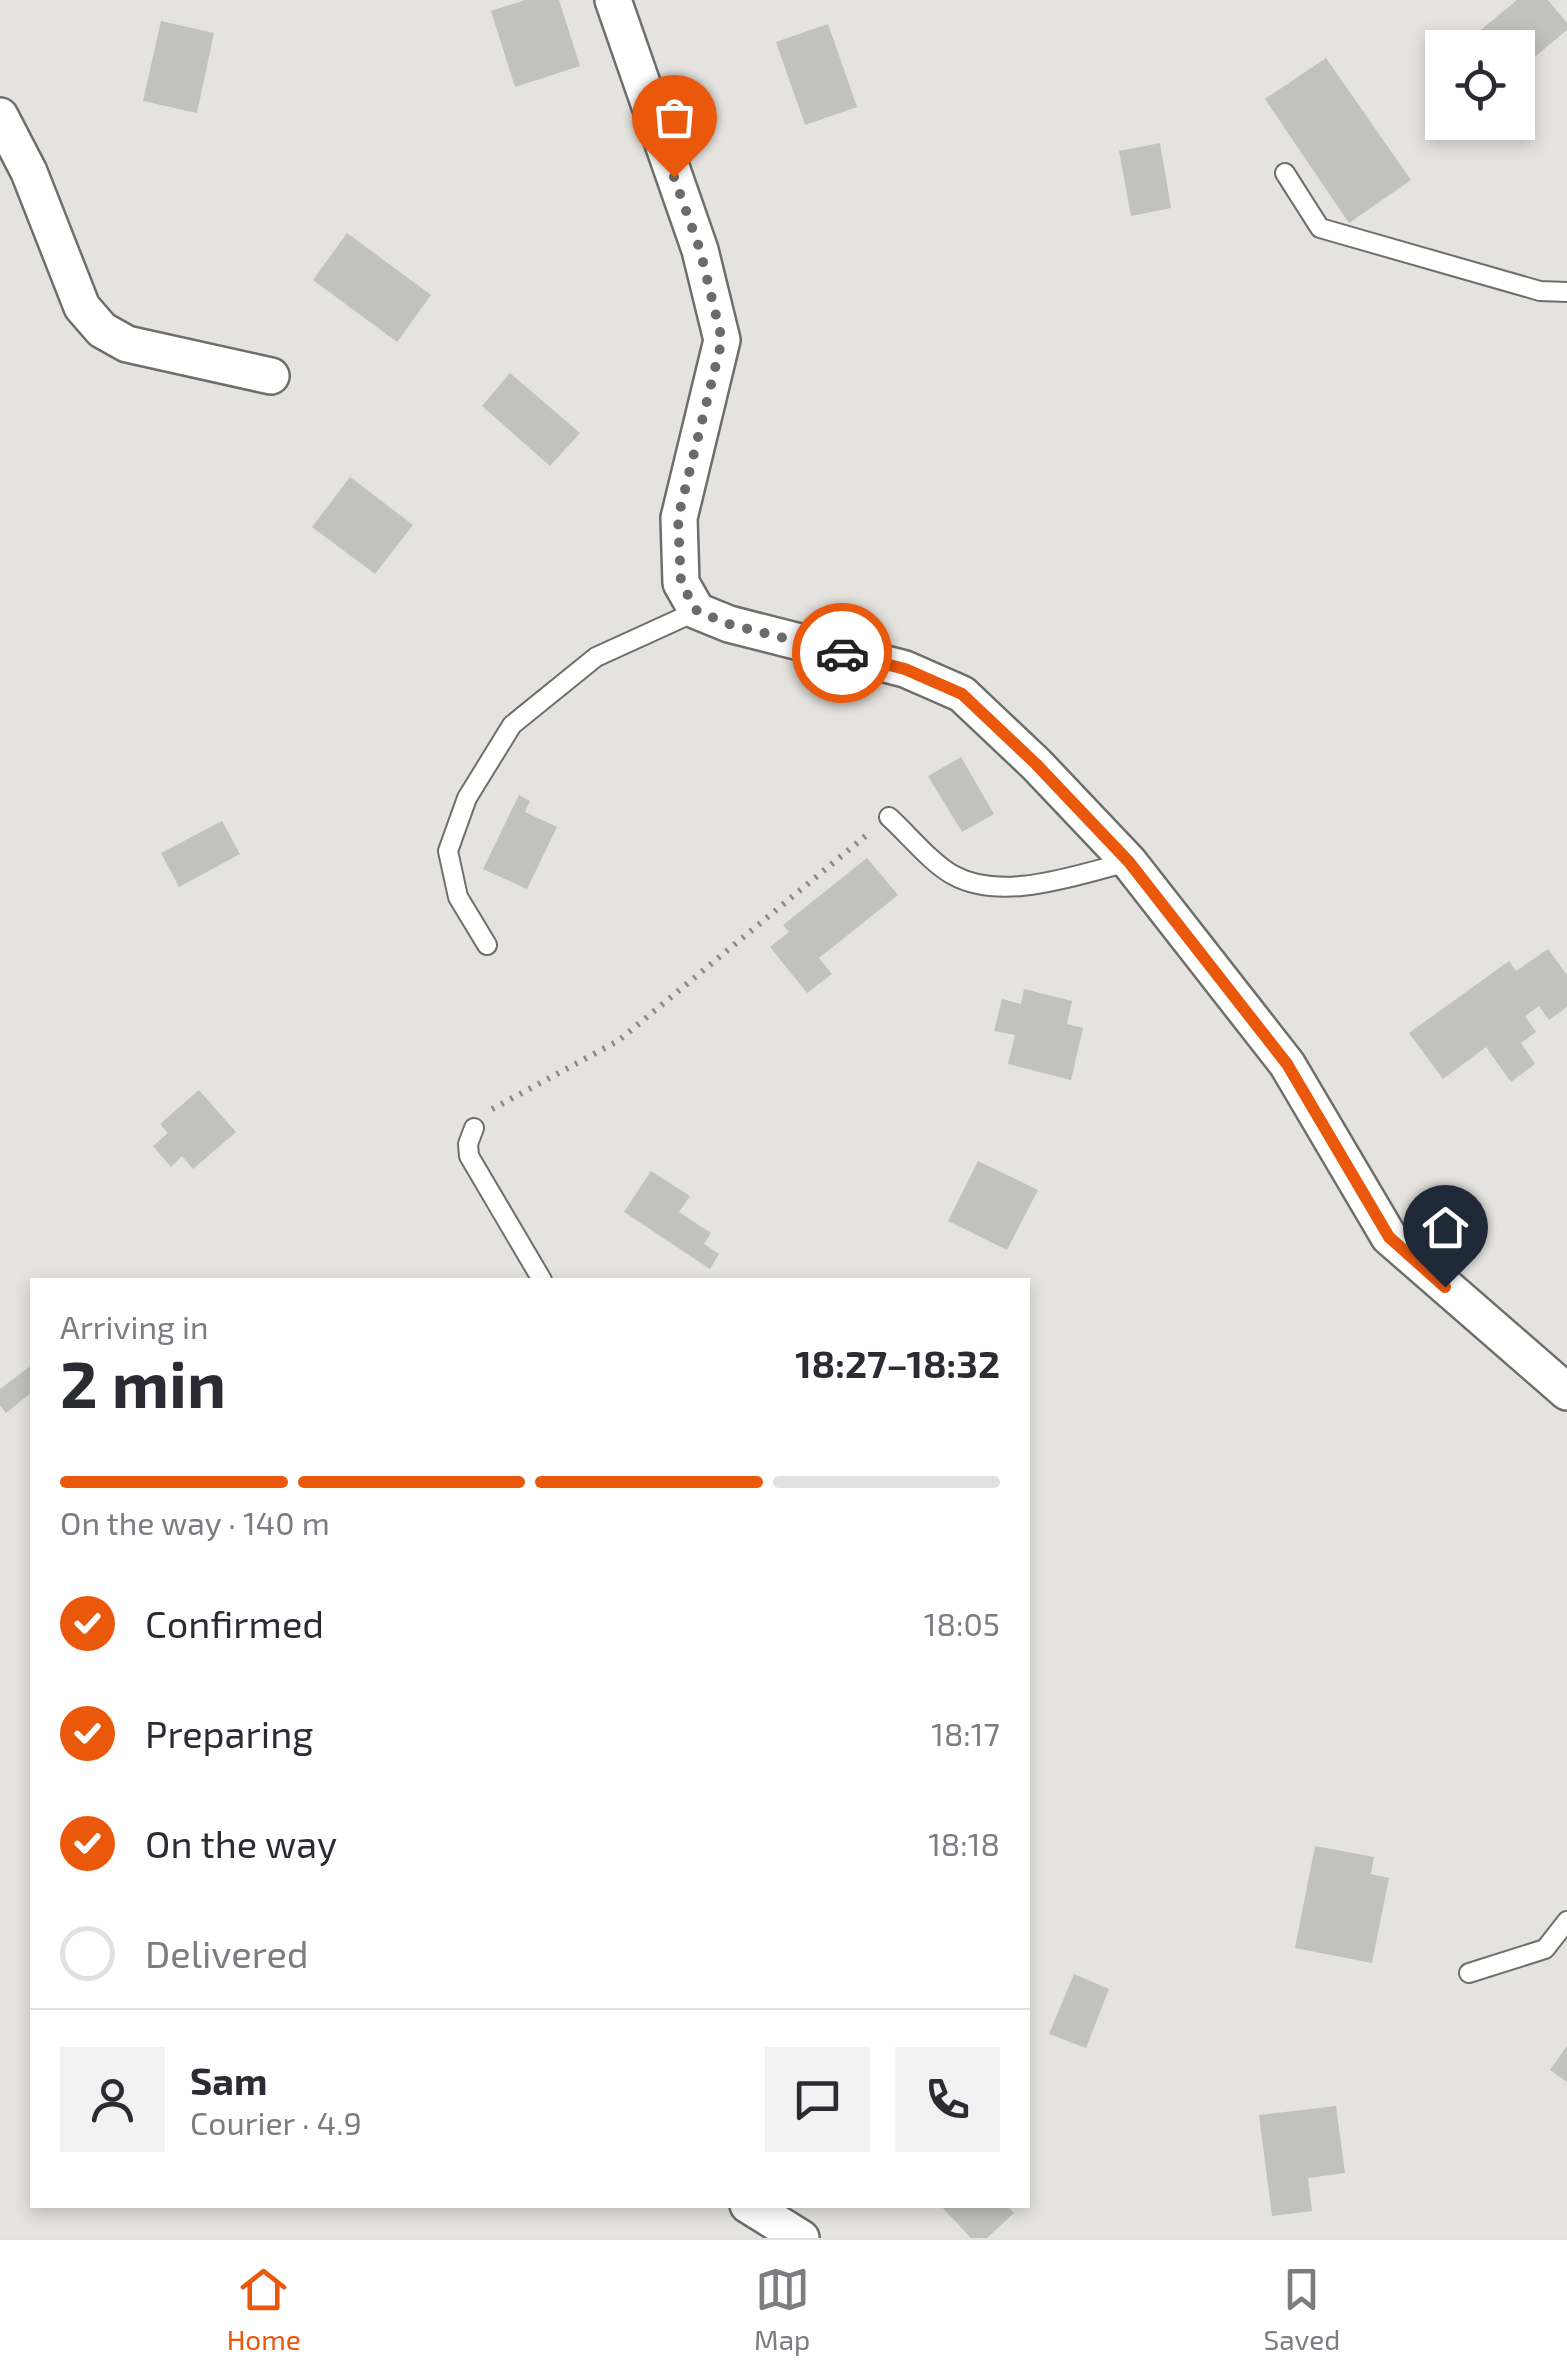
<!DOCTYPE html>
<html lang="en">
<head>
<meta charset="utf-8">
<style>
  body { margin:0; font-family:"Exo 2",sans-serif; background:#f2f2f3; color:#2b2b33; height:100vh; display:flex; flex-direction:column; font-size:38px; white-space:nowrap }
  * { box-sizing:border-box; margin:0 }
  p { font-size:32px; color:#7c7c81 }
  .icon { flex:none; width:55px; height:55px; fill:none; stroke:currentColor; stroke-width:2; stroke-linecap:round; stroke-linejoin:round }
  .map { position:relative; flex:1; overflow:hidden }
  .drawer { position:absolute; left:30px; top:1278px; width:1000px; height:930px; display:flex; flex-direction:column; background:#fff; border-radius:0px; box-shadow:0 5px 15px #0003 }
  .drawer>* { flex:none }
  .tools { position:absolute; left:1425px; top:30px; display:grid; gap:20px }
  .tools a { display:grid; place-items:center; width:110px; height:110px; border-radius:0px; background:#fff; box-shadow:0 5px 15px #0003; font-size:50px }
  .pin { position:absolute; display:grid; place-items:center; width:85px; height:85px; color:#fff; margin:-102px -42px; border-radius:50% 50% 50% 0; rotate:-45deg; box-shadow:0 0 10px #0007 }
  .pin .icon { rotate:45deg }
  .courier { position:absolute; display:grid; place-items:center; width:100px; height:100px; margin:-50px; border:8px solid #ea580c; border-radius:50%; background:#fff; color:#222; box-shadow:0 2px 12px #0007 }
  .head em { font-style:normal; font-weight:700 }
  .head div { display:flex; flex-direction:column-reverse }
  .head { display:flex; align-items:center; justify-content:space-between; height:170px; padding:0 30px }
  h1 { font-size:65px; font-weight:700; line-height:75px }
  .bar { display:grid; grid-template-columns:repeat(4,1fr); gap:15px 10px; align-content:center; height:120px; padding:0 30px }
  .bar i { height:12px; border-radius:8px; background:#e1e1e2 }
  .bar .on { background:#ea580c }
  .bar p { grid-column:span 4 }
  .line { display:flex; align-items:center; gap:25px; padding:0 30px; border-top:2px solid #e1e1e2 }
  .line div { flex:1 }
  .round { display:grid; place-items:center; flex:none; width:105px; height:105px; border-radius:0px; background:#f2f2f3 }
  ol { padding:0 30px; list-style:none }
  li { display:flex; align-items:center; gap:30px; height:110px }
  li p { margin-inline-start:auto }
  li .icon { padding:10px; border-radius:50%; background:#ea580c; color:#fff; stroke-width:4 }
  li:last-child { color:#7c7c81 }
  li i { width:55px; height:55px; border:5px solid #e1e1e2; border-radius:50% }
  .menu { display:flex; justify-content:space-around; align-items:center; height:140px; border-top:2px solid #e1e1e2; background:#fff; font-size:28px; color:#7c7c81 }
  .menu a { display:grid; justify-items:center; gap:5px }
  .menu .on { color:#ea580c }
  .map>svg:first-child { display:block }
  .building { fill:#c1c1bd }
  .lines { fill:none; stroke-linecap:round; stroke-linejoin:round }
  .lane-casing { stroke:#6e6e6a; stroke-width:22 }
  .street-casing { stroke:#6e6e6a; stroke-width:40 }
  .path { stroke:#8c8b88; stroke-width:6; stroke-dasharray:2.5 8; stroke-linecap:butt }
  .lane { stroke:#fff; stroke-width:18 }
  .street { stroke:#fff; stroke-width:35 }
  .done { stroke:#6b6b68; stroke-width:10; stroke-dasharray:0 18 }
  .route { stroke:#ea580c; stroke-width:12 }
</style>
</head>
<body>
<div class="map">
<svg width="1567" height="2238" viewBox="0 0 1567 2238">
  <rect width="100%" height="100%" fill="#e4e3df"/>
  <path class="building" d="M525,0H559L580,66L515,87L491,11Z
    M1517,0H1548L1567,23V30L1518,71V48H1459Z
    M161,21L214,33L197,113L143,101Z
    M828,24L857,107L805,125L776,42Z
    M1326,58L1411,180L1349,223L1265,99Z
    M1160,143L1171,208L1131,216L1119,151Z
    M347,233L431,295L397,342L313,280Z
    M510,373L580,433L550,466L482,406Z
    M350,477L413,525L375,574L312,527Z
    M961,757L994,814L962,832L928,776Z
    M519,795L530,801L525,812L557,827L527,889L483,869Z
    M222,821L240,854L179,887L161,853Z
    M867,858L898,895L819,958L832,974L807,993L770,947L789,932L783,925Z
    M1548,949L1567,975V1007L1549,1020L1539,1006L1525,1016L1536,1032L1521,1043L1535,1064L1511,1082L1486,1047L1443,1079L1409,1033L1509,961L1516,971Z
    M1024,989L1072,1001L1067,1024L1083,1028L1071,1080L1008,1064L1015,1035L994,1031L1002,999L1021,1004Z
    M199,1090L236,1132L193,1169L182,1156L171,1167L153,1146L168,1133L160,1124Z
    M978,1161L1038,1190L1007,1250L948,1221Z
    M651,1171L690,1196L679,1212L711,1233L704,1244L719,1254L710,1269L624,1212Z
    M32,1365L30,1381L32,1392L6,1413L0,1405V1389Z
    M1315,1846L1374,1857L1371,1874L1389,1878L1372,1963L1295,1948Z
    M1074,1974L1109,1989L1086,2048L1049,2034Z
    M1567,2046V2082L1550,2070Z
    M1336,2106L1345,2173L1308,2178L1312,2211L1272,2216L1259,2115Z
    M940,2205H1007L1014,2213L987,2238H971Z"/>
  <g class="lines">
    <g class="lane-casing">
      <path id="lane" d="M1285,173L1320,228L1540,291L1567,292
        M889,817C907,833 932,864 953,875C1004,903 1077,874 1129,862
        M487,945L458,897L448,851L467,798L512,725L596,657L697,611
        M474,1128L468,1144L469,1156L542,1280
        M1469,1973L1545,1949L1567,1921"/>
    </g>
    <g class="street-casing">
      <path id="street" d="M613,0L700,250L722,340L679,518L681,583L697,611L729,624L905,669L962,694L1036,764L1129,862L1287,1064L1389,1237L1567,1392
        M0,116L29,172L82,307L102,330L127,344L271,376
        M748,2205L801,2238"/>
    </g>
    <path class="path" d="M492,1109L618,1041L868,834"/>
    <use href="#lane" class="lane"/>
    <use href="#street" class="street"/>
  </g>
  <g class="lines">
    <path class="done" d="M674,177L700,250L722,340L678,518L681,583L697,611L729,624L842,653"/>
    <path class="route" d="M842,653L905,669L962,694L1036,764L1129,862L1287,1064L1389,1237L1445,1287"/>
  </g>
</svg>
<div class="tools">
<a><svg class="icon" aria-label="locate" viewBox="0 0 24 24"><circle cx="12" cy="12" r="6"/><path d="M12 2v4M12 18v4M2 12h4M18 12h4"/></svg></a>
</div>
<div class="pin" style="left:674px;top:177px;background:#ea580c"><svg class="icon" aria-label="bag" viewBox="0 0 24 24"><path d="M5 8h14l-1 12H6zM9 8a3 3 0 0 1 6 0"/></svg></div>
<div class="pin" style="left:1445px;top:1287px;background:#1f2937"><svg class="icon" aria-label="home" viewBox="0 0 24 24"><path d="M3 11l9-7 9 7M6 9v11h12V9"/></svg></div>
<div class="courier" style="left:842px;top:653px"><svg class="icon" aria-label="car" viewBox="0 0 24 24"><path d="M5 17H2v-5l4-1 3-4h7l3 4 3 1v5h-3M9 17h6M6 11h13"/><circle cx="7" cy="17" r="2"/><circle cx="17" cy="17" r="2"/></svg></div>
<section class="drawer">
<div class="head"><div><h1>2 min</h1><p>Arriving in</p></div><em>18:27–18:32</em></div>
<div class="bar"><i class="on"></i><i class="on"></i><i class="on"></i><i></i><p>On the way · 140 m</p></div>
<ol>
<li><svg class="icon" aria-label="check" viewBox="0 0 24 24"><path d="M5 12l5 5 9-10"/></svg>Confirmed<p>18:05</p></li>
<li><svg class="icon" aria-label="check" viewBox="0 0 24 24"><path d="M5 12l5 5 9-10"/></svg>Preparing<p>18:17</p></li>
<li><svg class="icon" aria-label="check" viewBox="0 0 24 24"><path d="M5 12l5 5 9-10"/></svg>On the way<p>18:18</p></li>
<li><i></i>Delivered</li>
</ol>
<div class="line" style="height:180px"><a class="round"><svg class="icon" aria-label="person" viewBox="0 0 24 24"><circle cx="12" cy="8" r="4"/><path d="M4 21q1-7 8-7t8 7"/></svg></a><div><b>Sam</b><p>Courier · 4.9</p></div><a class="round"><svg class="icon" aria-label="chat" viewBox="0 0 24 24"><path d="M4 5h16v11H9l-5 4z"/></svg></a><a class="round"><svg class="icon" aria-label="phone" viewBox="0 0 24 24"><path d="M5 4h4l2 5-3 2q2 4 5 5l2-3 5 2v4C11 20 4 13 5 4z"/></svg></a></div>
</section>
</div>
<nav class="menu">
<a class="on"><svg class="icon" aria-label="home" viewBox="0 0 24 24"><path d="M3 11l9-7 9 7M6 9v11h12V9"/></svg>Home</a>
<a><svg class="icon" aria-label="map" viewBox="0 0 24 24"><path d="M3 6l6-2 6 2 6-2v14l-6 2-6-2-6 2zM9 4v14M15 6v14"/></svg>Map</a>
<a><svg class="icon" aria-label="saved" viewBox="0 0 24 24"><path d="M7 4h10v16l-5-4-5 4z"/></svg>Saved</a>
</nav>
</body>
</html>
